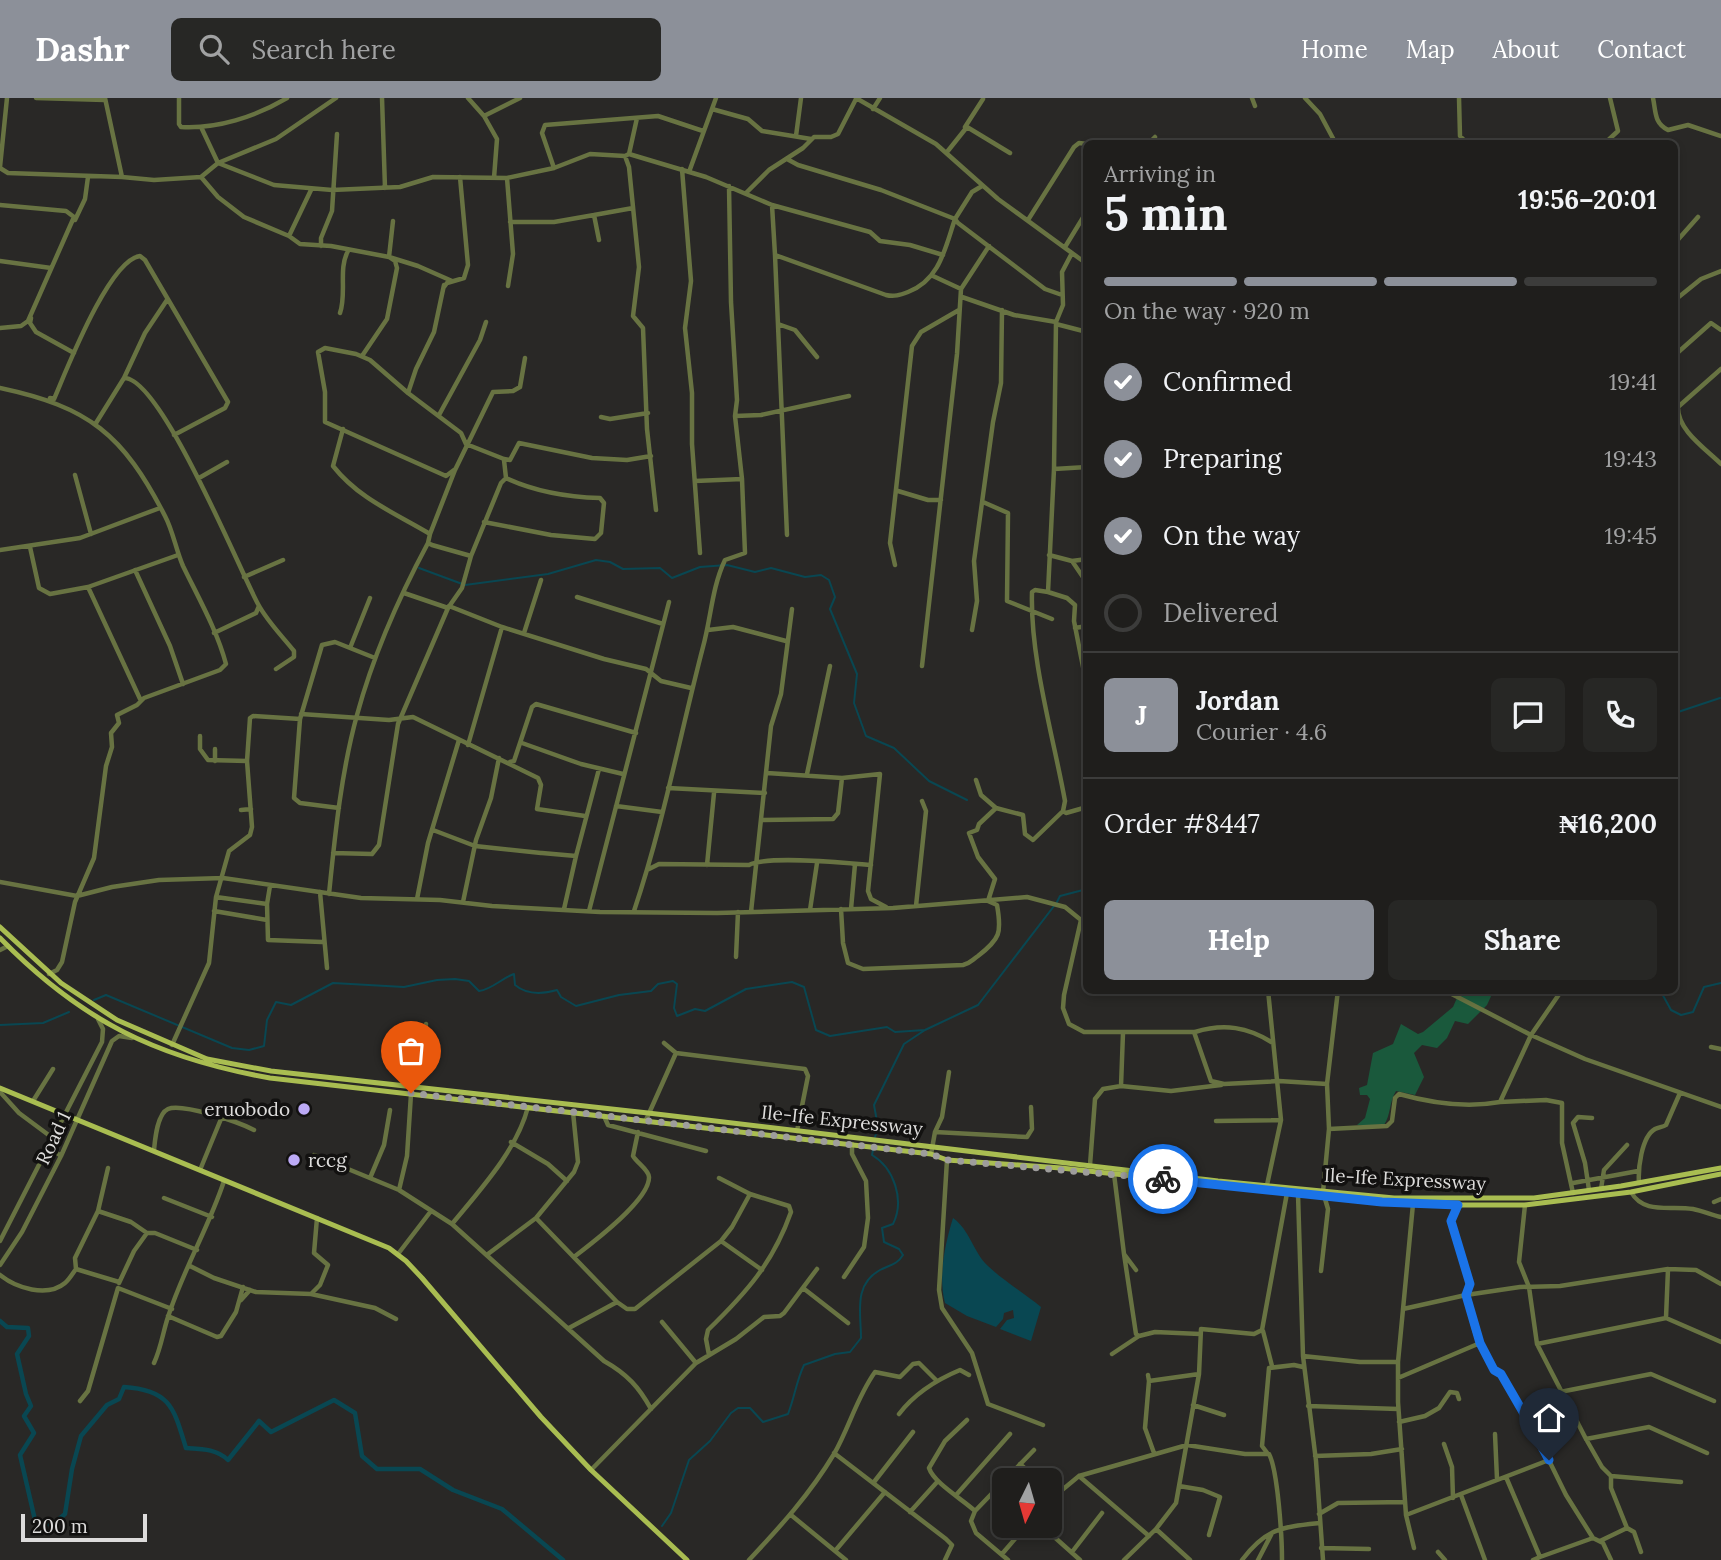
<!DOCTYPE html>
<html lang="en">
<head>
<meta charset="utf-8">
<style>
  body { margin:0; font-family:Lora,serif; background:#272725; color:#f1f3f6; height:100vh; display:flex; flex-direction:column; font-size:26px; white-space:nowrap }
  * { box-sizing:border-box; margin:0 }
  p { font-size:23px; color:#a1a2a3 }
  .icon { flex:none; width:38px; height:38px; fill:none; stroke:currentColor; stroke-width:2; stroke-linecap:round; stroke-linejoin:round }
  .map { position:relative; flex:1; overflow:hidden }
  .details { position:absolute; left:1083px; top:42px; width:595px; height:854px; display:flex; flex-direction:column; background:#1f1e1c; border-radius:10px; box-shadow:0 4px 10px #0003,0 0 0 2px #3c3c3b }
  .details>* { flex:none }
  .needle { width:46px; rotate:185deg }
  .buttons { position:absolute; left:992px; top:1370px; display:grid; gap:14px }
  .buttons a { display:grid; place-items:center; width:70px; height:70px; border-radius:10px; background:#1f1e1c; box-shadow:0 4px 10px #0003,0 0 0 2px #3c3c3b; font-size:35px }
  .scale { position:absolute; left:21px; bottom:18px; width:126px; box-sizing:border-box; padding-left:7px; border:4px solid #dddcdb; border-top:0; font-size:19px; line-height:24px; white-space:nowrap; color:#dddcdb; -webkit-text-stroke:5px #121110; paint-order:stroke }
  .pin { position:absolute; display:grid; place-items:center; width:60px; height:60px; color:#fff; margin:-72px -30px; border-radius:50% 50% 50% 0; rotate:-45deg; box-shadow:0 0 7px #0007 }
  .pin .icon { rotate:45deg }
  .courier { position:absolute; display:grid; place-items:center; width:70px; height:70px; margin:-35px; border:5px solid #1a73e8; border-radius:50%; background:#fff; color:#222; box-shadow:0 2px 9px #0007 }
  .overview em { font-style:normal; font-weight:700 }
  .overview div { display:flex; flex-direction:column-reverse }
  .overview { display:flex; align-items:center; justify-content:space-between; height:119px; padding:0 21px }
  h1 { font-size:46px; font-weight:700; line-height:52px }
  .bar { display:grid; grid-template-columns:repeat(4,1fr); gap:10px 7px; align-content:center; height:84px; padding:0 21px }
  .bar i { height:9px; border-radius:5px; background:#3c3c3b }
  .bar .current { background:#8c9099 }
  .bar p { grid-column:span 4 }
  .line { display:flex; align-items:center; gap:18px; padding:0 21px; border-top:2px solid #3c3c3b }
  .line div { flex:1 }
  .round { display:grid; place-items:center; flex:none; width:74px; height:74px; border-radius:10px; background:#272725 }
  ol { padding:0 21px; list-style:none }
  li { display:flex; align-items:center; gap:21px; height:77px }
  li p { margin-inline-start:auto }
  li .icon { padding:7px; border-radius:50%; background:#8c9099; color:#fff; stroke-width:4 }
  li:last-child { color:#a1a2a3 }
  li i { width:38px; height:38px; border:4px solid #3c3c3b; border-radius:50% }
  .cta { display:flex; gap:14px; margin-top:auto; padding:14px 21px }
  .cta a { flex:1; height:80px; border-radius:10px; background:#8c9099; color:#fff; font-size:28px; font-weight:700; line-height:80px; text-align:center }
  .cta a+a { background:#272725; color:#f1f3f6 }
  header { display:flex; align-items:center; gap:42px; box-sizing:border-box; height:98px; padding:0 35px; background:#8c9099; color:#fff }
  header strong { font-size:33px }
  nav { display:flex; gap:38px; margin-inline-start:auto; font-size:24px }
  .search { width:490px; height:63px; background:#272725; display:flex; align-items:center; gap:18px; box-sizing:border-box; padding:0 24px; border-radius:10px; color:#a1a2a3; font-size:26px }
  .map>svg:first-child { display:block }
  .green { fill:#1a593c }
  .water { fill:#094752 }
  .lines { fill:none; stroke-linecap:round; stroke-linejoin:round }
  .stream { stroke:#094752; stroke-width:2 }
  .canal { stroke:#094752; stroke-width:4.5 }
  .minor { stroke:#687342; stroke-width:4.5 }
  .major { stroke:#a9bd51; stroke-width:5 }
  .done { stroke:#9e9d9c; stroke-width:7; stroke-dasharray:0 12.6 }
  .route { stroke:#1a73e8; stroke-width:9 }
  .poi-dot { fill:#bcaaf6; stroke:#121110; stroke-width:2.5 }
  .labels { text-anchor:middle; stroke-width:7; stroke-linejoin:round; paint-order:stroke }
  .poi-label { font-size:19px; fill:#dddcdb; stroke:#121110; text-anchor:end }
  .street-label { font-size:19px; fill:#dddcdb; stroke:#121110 }
</style>
</head>
<body>
<header>
<strong>Dashr</strong>
<div class="search"><svg class="icon" aria-label="search" viewBox="0 0 24 24"><circle cx="10" cy="10" r="6"/><path d="M15 15l6 6"/></svg>Search here</div>
<nav><a>Home</a><a>Map</a><a>About</a><a>Contact</a></nav>
</header>
<div class="map">
<svg width="1721" height="1462" viewBox="0 0 1721 1462">
  <rect width="100%" height="100%" fill="#292826"/>
  <path class="green" d="M1460,893H1515L1493,894L1487,907L1468,926L1455,923L1447,940L1437,950L1422,947L1414,955L1424,979L1415,997L1396,993C1389,1004 1391,1017 1384,1027H1357L1365,1020L1370,1001L1367,997H1360L1359,990L1367,987L1373,955L1393,946L1401,926L1418,936L1423,934L1453,909Z"/>
  <path class="water" d="M953,1120C970,1132 973,1154 988,1168C1004,1183 1025,1196 1041,1209L1031,1243L1000,1231L1007,1222L1014,1220L1013,1212L1004,1215L1003,1221L996,1229L967,1218L945,1205C938,1178 945,1146 953,1120Z"/>
  <g class="lines">
    <path class="stream" d="M419,470L465,487L548,476L596,462L610,464L623,471L660,470L672,480L700,469L727,467L755,474L771,470L805,479L821,477L829,482L835,499L830,511L857,576L854,605L866,638L894,650L929,683L967,702
      M1675,615L1720,600
      M1057,804L1060,798L1087,791
      M1660,892L1671,912L1681,917L1693,914L1704,889L1721,885
      M94,902L106,897L232,950L249,952L264,948L267,922L276,904L291,907L333,885L404,889L437,882L455,881L469,883L479,893C493,891 500,881 514,876L515,887C527,897 543,896 557,892L561,899L576,908L619,897L651,893L658,886L673,883L677,886L674,910L677,918L695,911L705,913L746,891L792,884L804,889L816,932L830,938L887,929L895,934L925,932
      M0,927L43,925L69,914
      M875,1039L878,1029L874,1007L904,946L925,932L978,907L1054,808
      M662,1428L671,1415L689,1362L710,1343L731,1315L738,1310H750L763,1324L788,1316C795,1298 796,1284 804,1267L835,1256L850,1254L861,1240C861,1215 853,1187 880,1172C889,1167 897,1167 903,1157L899,1151L884,1144L882,1130L893,1126C905,1102 894,1070 872,1057L873,1052"/>
    <path class="canal" d="M0,1223L7,1229L28,1230L29,1238L17,1256L26,1296L31,1308L24,1318L34,1335L20,1357L35,1422L52,1427L65,1416L72,1371L81,1338L107,1307L119,1301L124,1289C171,1292 174,1311 186,1350C202,1351 217,1351 228,1362L259,1323L271,1334L334,1302L355,1315L362,1358L377,1371H420L453,1392L502,1411L563,1462"/>
    <path class="minor" d="M36,0L105,2
      M105,0L122,79L154,82L201,79L218,65L276,41L336,0
      M179,0V26L181,29C217,31 255,19 287,0
      M382,0L385,90
      M468,0L484,18L497,41L494,80
      M856,0L936,46L998,101L1087,166
      M1252,0L1255,8
      M1305,0L1320,16L1336,46
      M1459,0L1460,38L1468,46
      M1653,0C1656,14 1654,25 1668,32L1688,27L1721,38
      M712,11L748,21L762,33L811,41
      M873,11L880,0
      M484,18L520,0
      M965,29L983,1
      M202,31L218,65L274,87L332,92L400,89L433,79L507,80L554,70L590,56L625,58L629,56L706,79L772,107L870,134L880,143L910,147L943,157
      M796,38L801,0
      M1148,46L1155,39
      M1604,46L1618,33L1610,0
      M947,54L967,29L1010,55
      M629,56L637,20
      M625,58L629,69L639,169L633,218L643,230L647,331L656,412
      M787,61L798,67L881,92L955,121C945,150 940,182 908,194C900,197 894,199 886,197L775,157L787,437
      M0,69L7,0
      M0,70L8,75L122,79
      M554,70L542,35L545,27L658,18L703,33
      M682,71L691,183L685,230L692,295V346L700,455
      M689,74L716,0
      M201,79L218,99L244,119L289,138L300,146L331,148L389,159L418,168L452,183
      M507,80L513,156L508,188
      M729,88L731,204L737,302L735,318L761,317L849,298
      M982,88L972,94L955,121L958,125L1045,191L1062,197
      M746,95L769,72L803,50L814,39H831L838,36L856,1
      M0,107L66,113L74,119L28,223L21,228L0,230
      M772,107L775,157
      M594,117L633,110
      M75,122L85,101L88,79
      M1028,122L1074,49L1079,45L1087,46
      M510,124H554L594,117L599,142
      M289,138L311,92
      M1675,145L1698,119
      M321,148V140L332,113L337,36
      M1065,149L1087,113
      M1072,155L1062,174L1063,207L1056,224L1054,371L1048,494L1067,500L1075,507L1074,523L1087,589
      M0,163L51,170
      M933,178L961,191
      M444,189L447,185L464,180L468,167L460,79
      M962,199L1014,217L1056,224
      M1675,202L1701,181L1721,173
      M340,215C347,195 338,171 348,153
      M31,220L30,225L36,234L74,255
      M778,226L795,232L817,259
      M1056,226L1087,234
      M1675,257L1711,225L1721,232
      M362,258L387,221L397,170L395,163L389,159L393,123
      M1721,271L1678,309C1677,332 1706,351 1721,366
      M124,280C161,279 239,471 258,506C267,523 282,538 294,553V559L276,571
      M0,290C89,309 123,336 165,418C173,433 176,452 183,468C198,499 217,532 226,566L220,572L144,600L137,607L117,617L119,625L111,635L112,649L106,668L94,760L75,804L62,864L57,872L49,876
      M408,295L416,271L434,234L444,187
      M50,300L54,301C67,271 109,162 140,158L145,162L228,304L225,310L174,337
      M439,317L480,242L486,224
      M601,319L610,321L648,315
      M96,325L124,280L145,235L167,202
      M343,331L333,368C359,401 395,415 430,436
      M1054,371L1087,369
      M454,372L446,378L325,324V294L318,254L325,250L356,256L370,262L408,295L461,335L466,346L504,361L510,362L519,345L592,360L627,362L651,358
      M75,377L91,436
      M199,380L227,364
      M695,383L742,381
      M898,393L928,402H941
      M983,404L1008,415L1007,503L1052,521
      M484,424L551,437L595,441L601,435L604,405L600,400C567,399 536,394 506,380L504,362
      M30,449L39,490L50,496L88,489L178,457
      M0,452L80,440L160,410
      M1049,457L1072,463L1087,461
      M471,458L501,385L506,380
      M1072,463L1087,485
      M895,467L890,445L912,248L921,234L959,212
      M135,472L170,548L183,586
      M244,479L283,462
      M88,489L141,603
      M404,495L448,510
      M577,499L663,526
      M449,508L502,529
      M1075,530L1087,528
      M708,532L733,529L786,543
      M972,532L977,503L974,463L993,324L1001,285L1002,212
      M214,535L256,515L259,508
      M524,535L541,482
      M350,550L370,500
      M922,568L957,256L961,191L989,148
      M301,616L389,622L413,619L538,680L541,687L537,711L585,718
      M200,638V651L208,662L247,663
      M522,645L581,666L623,676
      M468,647L502,529L604,561L646,571L661,583L691,590
      M215,663V651
      M510,664L514,663L532,609L536,606L636,635
      M767,675L842,680L880,676L868,793L871,801L886,809
      M807,676L830,568
      M976,682L981,697L996,710
      M668,690L765,695
      M616,708L662,714
      M339,710L300,705L294,700L300,621L322,547L335,544L375,560
      M241,712L251,711
      M1063,713L1066,715L1087,709
      M763,722L833,721L838,715L842,680
      M433,732L475,748L541,755
      M333,755L372,756L379,747L398,626L448,510L462,490L471,458L432,447L428,445L430,436L455,372L493,294L513,293L520,289L525,260
      M542,755L576,758L564,811
      M576,758L599,671
      M707,767L714,695
      M649,771L659,766L749,767C768,757 846,765 871,767
      M0,784L77,798L112,789L159,782L223,780L361,800L440,802L492,808L600,814L717,815L893,810L1027,799L1065,809L1081,822L1087,819
      M270,788L267,806L268,842L322,844
      M320,794L327,870
      M329,796C335,737 341,675 357,617C373,558 399,499 428,445
      M216,799L267,806
      M417,801L428,745L459,642
      M463,804L476,742L491,700L499,660
      M916,808L926,713L922,703
      M841,811L843,845L848,865L863,871L963,867C971,865 972,862 978,858C1000,841 1002,835 997,807L988,803L995,781L978,759L969,735L977,732L979,726L996,710L1023,717L1025,736L1033,742L1063,713L1065,703C1053,637 1030,560 1032,494L1035,492L1048,494
      M851,811L855,766H853
      M810,812L817,765
      M214,813L267,822
      M589,813L669,504
      M634,813C663,727 680,637 703,549C711,520 712,489 725,462L745,455L742,381L735,318
      M751,814L771,628L781,596L792,511
      M1081,822L1064,897L1063,910L1069,926L1084,934H1194L1211,983L1224,986L1279,983L1327,986
      M0,852L8,848
      M736,859L738,814
      M1444,892L1531,937L1585,961L1721,1009
      M1195,934C1224,925 1248,929 1273,945
      M664,945L676,955L805,971L808,978L797,1033
      M172,947L209,865L216,799L229,753L250,737L252,729L247,663L250,620L253,618L300,621
      M1711,949L1721,951
      M1121,988L1171,993L1221,987
      M414,989L426,926
      M0,994L19,1015L54,1041
      M33,1003L53,971
      M1500,1004L1546,1002L1562,1005V1045L1573,1095
      M604,1018L608,1027L706,1053
      M646,1022L676,955
      M1216,1023L1281,1022
      M1329,1031L1387,1028L1392,1023L1395,1000L1399,996C1431,1005 1467,1010 1500,1004L1531,937L1562,892
      M935,1034L1027,1039L1032,1031L1031,1009
      M511,1044L548,1066L567,1083
      M50,1050L61,1058
      M154,1052C155,1042 157,1016 168,1011C182,1005 239,1024 254,1032
      M931,1056L935,1034L942,1019L949,974
      M314,1057L399,1092L452,1126L604,1263C627,1276 639,1289 651,1311
      M947,1062L939,1192L942,1210L972,1255L988,1306L1043,1327
      M1090,1067L1095,1001L1103,991L1121,988L1123,935
      M108,1070L98,1113L75,1160L76,1171L119,1184
      M200,1072L221,1021
      M1114,1076L1124,1156L1136,1172
      M370,1080L384,1047L390,1012
      M1573,1085L1638,1073
      M1639,1085C1638,1072 1641,1039 1655,1031C1659,1029 1663,1029 1666,1027L1680,995
      M1267,1087L1281,1022L1268,892
      M1601,1091L1604,1072L1627,1047
      M399,1092L407,1058L411,996
      M1589,1092L1585,1065L1573,1025L1578,1019L1592,1020
      M1631,1094C1644,1117 1671,1107 1693,1111C1703,1113 1712,1117 1721,1119
      M1298,1096L1303,1258L1316,1363L1323,1462
      M164,1100L212,1119
      M1714,1104L1721,1101
      M1413,1106L1398,1264V1304L1406,1417L1414,1450
      M1525,1107L1519,1164L1529,1189L1537,1246L1586,1341L1602,1369L1611,1378L1681,1384
      M98,1113L131,1124L147,1135
      M536,1120L617,1204L627,1211H635L721,1143L732,1129L750,1096
      M452,1126C480,1092 517,1052 528,1009
      M0,1143L102,944L103,931L98,921
      M721,1143L762,1172
      M398,1156L431,1113
      M488,1156L536,1120L574,1074L578,1064L573,1014
      M1124,1156L1136,1236L1139,1238L1155,1234L1200,1236
      M574,1159C591,1146 650,1102 649,1079C649,1072 636,1064 633,1058L638,1034
      M0,1167L22,1134L61,1058L112,943L119,938L132,940
      M190,1168L214,1180L256,1194L311,1196L375,1210L396,1221
      M1321,1173L1328,1111L1323,1094L1329,1031L1327,986L1338,892
      M0,1177C16,1190 47,1200 65,1185C69,1182 73,1175 76,1171
      M844,1179L864,1149L868,1120L866,1083L852,1056V1046
      M119,1185L134,1153L147,1135H155L197,1152
      M803,1190L848,1225
      M312,1195L320,1187L328,1167L314,1155L317,1120
      M241,1202L250,1192
      M1403,1211L1466,1197C1476,1168 1438,1135 1458,1107
      M168,1218L217,1239L221,1238L236,1214L243,1189
      M1666,1220L1668,1171
      M662,1224L696,1265
      M569,1230L617,1204
      M1263,1233L1272,1268
      M1537,1246L1666,1220L1721,1244
      M1112,1256L1139,1238
      M709,1257L706,1241L708,1232C746,1195 773,1165 791,1114L789,1108L750,1096L719,1080
      M1303,1258L1360,1264H1398
      M154,1265C161,1250 163,1234 168,1219C183,1172 209,1129 224,1083
      M1148,1277L1149,1283L1145,1330L1154,1355
      M1398,1280L1480,1245
      M1149,1283L1199,1276
      M1560,1294L1651,1276L1714,1303
      M80,1303L88,1293L118,1190L172,1211
      M1193,1307L1224,1317
      M1308,1308L1398,1311
      M899,1316C915,1295 936,1282 960,1272L969,1277
      M967,1322L945,1343L929,1370C934,1385 962,1401 975,1413
      M1399,1324L1425,1318L1439,1310L1450,1294L1457,1295L1459,1301
      M1495,1336L1497,1381
      M1586,1341L1649,1329L1707,1355
      M1444,1346L1452,1369L1453,1400
      M834,1355L946,1441L952,1447L945,1462
      M1268,1356L1262,1348L1269,1270L1294,1267L1303,1269
      M1315,1358L1371,1356L1402,1351
      M1020,1366L1038,1382
      M591,1372L696,1265L736,1241L764,1219L780,1218L784,1215L817,1171
      M1079,1378L1149,1438
      M1506,1379L1540,1459L1593,1440
      M874,1384L913,1334
      M1179,1388L1203,1392L1220,1399L1209,1437
      M957,1396L1010,1336
      M1461,1397L1485,1462
      M1050,1402L1079,1378L1187,1347L1245,1356H1269C1278,1373 1282,1440 1282,1462
      M910,1414L938,1383
      M1319,1416L1338,1405L1405,1404
      M791,1417L846,1462
      M1406,1417L1549,1362
      M1042,1428L1080,1462
      M1627,1430L1634,1434L1641,1454
      M1156,1431L1190,1462
      M1600,1443L1627,1430L1611,1390V1378
      M1321,1450L1369,1451
      M835,1453L885,1394
      M1072,1454L1102,1415
      M1438,1454L1445,1462
      M1002,1456L1026,1428
      M749,1462C780,1429 810,1396 834,1356C849,1330 857,1299 875,1274L900,1279L913,1266L919,1265L936,1282
      M1008,1462L976,1435L971,1423L975,1413L1034,1352
      M1124,1462L1156,1431L1176,1405L1199,1276L1201,1231L1254,1236L1262,1232L1287,1095
      M1242,1462C1266,1430 1282,1429 1320,1425
      M1258,1462L1272,1435
      M1533,1462L1540,1459
      M1611,1462L1603,1445L1593,1440L1566,1397L1536,1336L1501,1276C1479,1262 1471,1222 1466,1197L1520,1189L1560,1188L1668,1171L1696,1172L1721,1186"/>
    <path class="major" d="M0,829L61,885L117,922L207,961L271,973L648,1015L1218,1083L1394,1100H1534L1621,1088L1721,1070
      M0,840C81,923 157,960 270,980L931,1056L947,1062L1061,1070L1298,1096L1435,1107H1525L1631,1094L1721,1076
      M0,990L389,1150L406,1163L422,1180L541,1319L591,1372L687,1462"/>
  </g>
  <g class="lines">
    <path class="done" d="M411,995L931,1056L947,1062L1163,1081"/>
    <path class="route" d="M1163,1081L1382,1104L1458,1107L1451,1123L1470,1186L1466,1197L1480,1245L1494,1272L1501,1276L1523,1314L1549,1362"/>
  </g>
  <g class="poi-dot">
    <circle cx="304" cy="1011" r="7"/>
    <circle cx="294" cy="1062" r="7"/>
  </g>
  <g class="labels">
    <g class="poi-label">
      <text x="290" y="1018">eruobodo</text>
      <text x="308" y="1069" text-anchor="start">rccg</text>
    </g>
    <g class="street-label">
      <text transform="translate(842 1022) rotate(6)" y="7">Ile-Ife Expressway</text>
      <text transform="translate(53 1040) rotate(-65)" y="7">Road 1</text>
      <text transform="translate(1405 1081) rotate(3)" y="7">Ile-Ife Expressway</text>
    </g>
  </g>
</svg>
<div class="buttons">
<a><svg class="needle" viewBox="-14 -14 28 28"><path d="M0-13l5 13h-10z" fill="#e53935"/><path d="M0 13l5-13h-10z" fill="#a1a2a3"/></svg></a>
</div>
<div class="scale">200 m</div>
<div class="pin" style="left:411px;top:995px;background:#ea580c"><svg class="icon" aria-label="bag" viewBox="0 0 24 24"><path d="M5 8h14l-1 12H6zM9 8a3 3 0 0 1 6 0"/></svg></div>
<div class="pin" style="left:1549px;top:1362px;background:#1f2937"><svg class="icon" aria-label="home" viewBox="0 0 24 24"><path d="M3 11l9-7 9 7M6 9v11h12V9"/></svg></div>
<div class="courier" style="left:1163px;top:1081px"><svg class="icon" aria-label="bike" viewBox="0 0 24 24"><circle cx="6" cy="16" r="4"/><circle cx="18" cy="16" r="4"/><path d="M6 16l4-8h5l3 8M10 8l3 8H6M13 5h3"/></svg></div>
<section class="details">
<div class="overview"><div><h1>5 min</h1><p>Arriving in</p></div><em>19:56–20:01</em></div>
<div class="bar"><i class="current"></i><i class="current"></i><i class="current"></i><i></i><p>On the way · 920 m</p></div>
<ol>
<li><svg class="icon" aria-label="check" viewBox="0 0 24 24"><path d="M5 12l5 5 9-10"/></svg>Confirmed<p>19:41</p></li>
<li><svg class="icon" aria-label="check" viewBox="0 0 24 24"><path d="M5 12l5 5 9-10"/></svg>Preparing<p>19:43</p></li>
<li><svg class="icon" aria-label="check" viewBox="0 0 24 24"><path d="M5 12l5 5 9-10"/></svg>On the way<p>19:45</p></li>
<li><i></i>Delivered</li>
</ol>
<div class="line" style="height:126px"><b class="round" style="background:#8c9099;color:#fff">J</b><div><b>Jordan</b><p>Courier · 4.6</p></div><a class="round"><svg class="icon" aria-label="chat" viewBox="0 0 24 24"><path d="M4 5h16v11H9l-5 4z"/></svg></a><a class="round"><svg class="icon" aria-label="phone" viewBox="0 0 24 24"><path d="M5 4h4l2 5-3 2q2 4 5 5l2-3 5 2v4C11 20 4 13 5 4z"/></svg></a></div>
<div class="line" style="height:91px"><div>Order #8447</div><b>₦16,200</b></div>
<div class="cta"><a>Help</a><a>Share</a></div>
</section>
</div>
</body>
</html>
